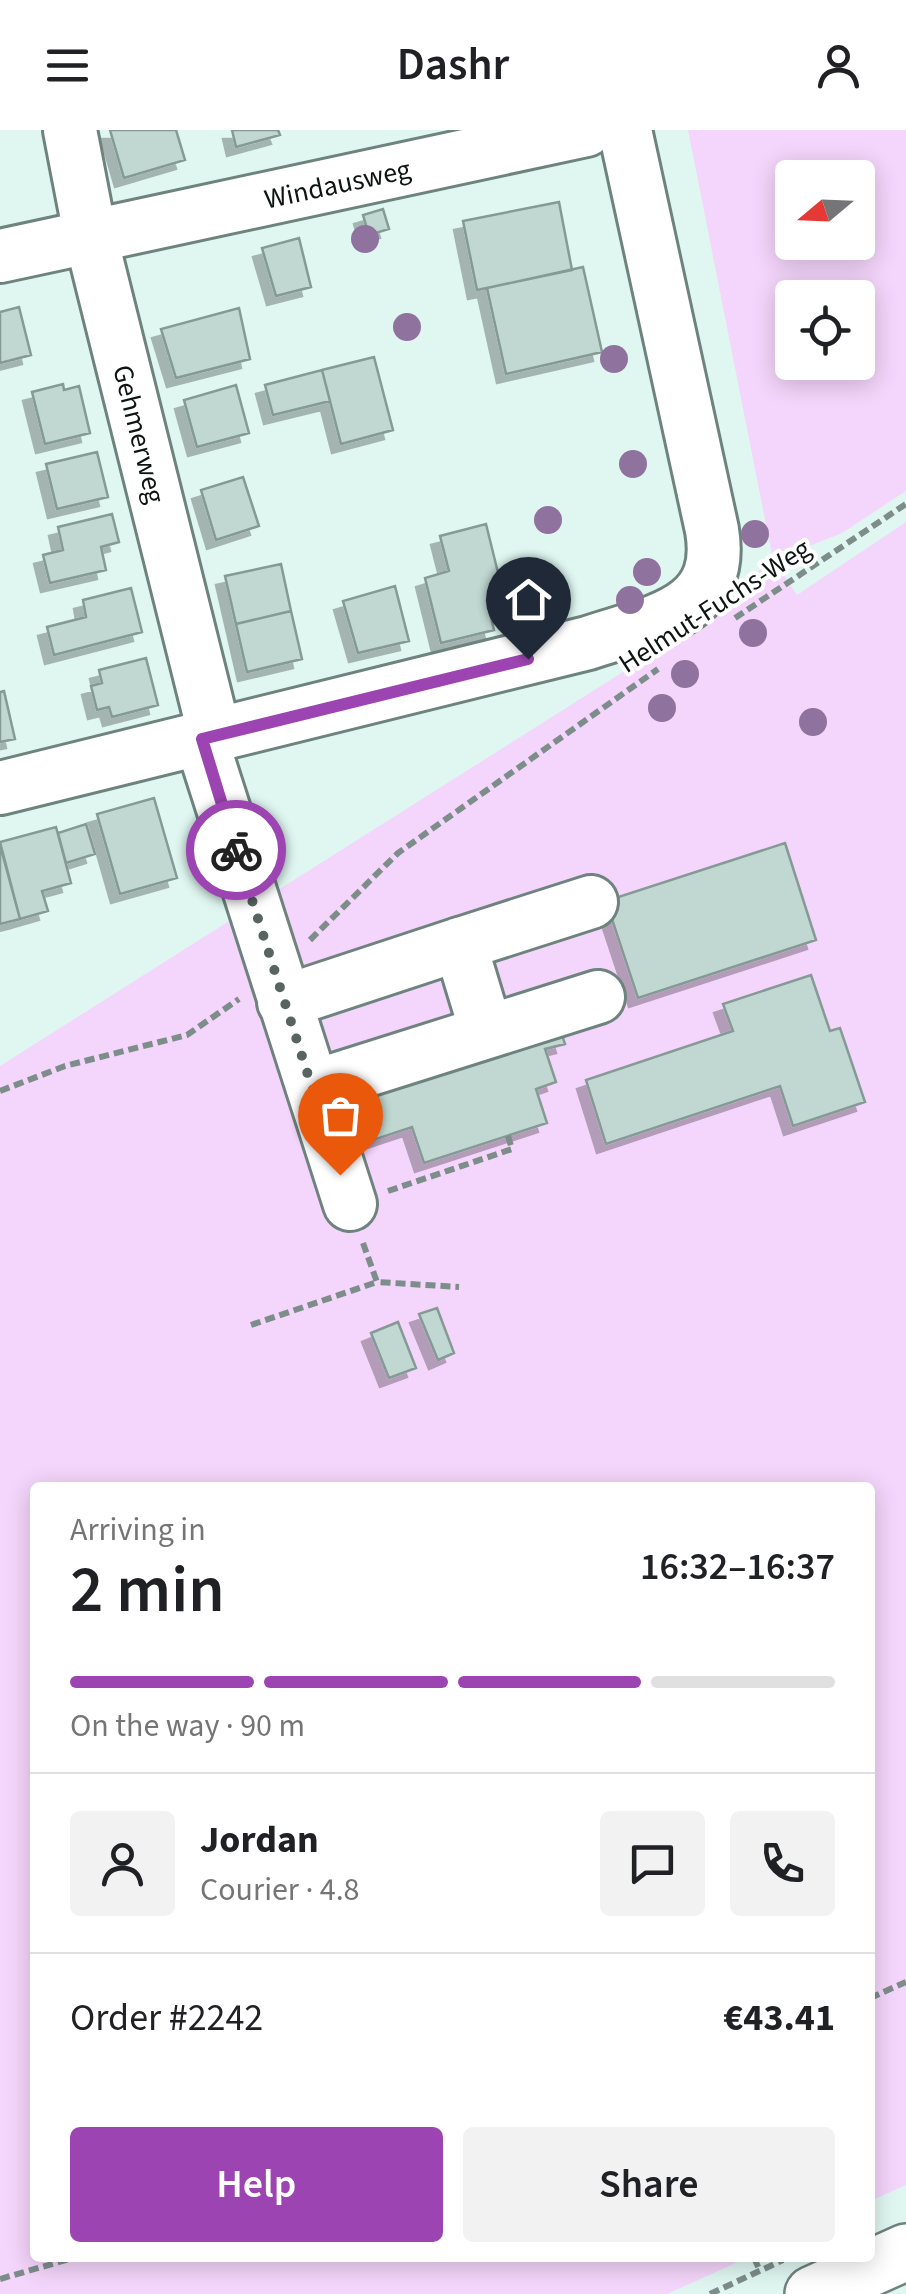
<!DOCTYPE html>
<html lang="en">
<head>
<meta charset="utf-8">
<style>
  body { margin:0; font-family:"Source Sans 3",sans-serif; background:#f2f2f2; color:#202124; height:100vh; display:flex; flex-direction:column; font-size:38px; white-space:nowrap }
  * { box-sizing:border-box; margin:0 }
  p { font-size:32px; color:#757577 }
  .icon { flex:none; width:55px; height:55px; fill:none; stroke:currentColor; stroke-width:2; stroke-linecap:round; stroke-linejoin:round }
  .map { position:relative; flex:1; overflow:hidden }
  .panel { position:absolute; left:30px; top:1352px; width:845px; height:780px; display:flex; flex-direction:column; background:#fff; border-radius:10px; box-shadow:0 5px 25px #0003 }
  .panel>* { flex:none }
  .needle { width:65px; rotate:251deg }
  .buttons { position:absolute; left:775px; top:30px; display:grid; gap:20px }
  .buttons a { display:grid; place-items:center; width:100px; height:100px; border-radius:10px; background:#fff; box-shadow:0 5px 25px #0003; font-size:50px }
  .pin { position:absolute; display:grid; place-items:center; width:85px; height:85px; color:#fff; margin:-102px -42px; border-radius:50% 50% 50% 0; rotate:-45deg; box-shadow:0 0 10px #0007 }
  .pin .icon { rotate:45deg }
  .courier { position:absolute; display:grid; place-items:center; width:100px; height:100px; margin:-50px; border:8px solid #9c44b1; border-radius:50%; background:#fff; color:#222; box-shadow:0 2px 12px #0007 }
  .headline em { font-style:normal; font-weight:600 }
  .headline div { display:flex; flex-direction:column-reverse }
  .headline { display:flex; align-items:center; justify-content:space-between; height:170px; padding:0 40px }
  h1 { font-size:65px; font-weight:600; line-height:75px }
  .bar { display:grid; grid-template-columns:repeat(4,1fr); gap:15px 10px; align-content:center; height:120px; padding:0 40px }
  .bar i { height:12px; border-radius:8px; background:#e0e0e0 }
  .bar .current { background:#9c44b1 }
  .bar p { grid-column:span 4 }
  .line { display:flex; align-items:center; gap:25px; padding:0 40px; border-top:2px solid #e0e0e0 }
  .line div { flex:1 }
  .round { display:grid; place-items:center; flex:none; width:105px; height:105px; border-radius:10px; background:#f2f2f2 }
  .button { display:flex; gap:20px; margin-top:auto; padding:20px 40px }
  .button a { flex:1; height:115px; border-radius:10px; background:#9c44b1; color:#fff; font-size:40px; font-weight:600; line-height:115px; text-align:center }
  .button a+a { background:#f2f2f2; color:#202124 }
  header { display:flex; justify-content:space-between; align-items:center; height:130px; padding:0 40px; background:#fff; font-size:45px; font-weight:600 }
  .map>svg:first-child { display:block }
  .green { fill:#f4d5fb; fill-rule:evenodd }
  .building { fill:#c1d8d2; stroke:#859a95; stroke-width:2.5; filter:url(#shadow) }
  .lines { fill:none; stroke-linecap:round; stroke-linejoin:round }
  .minor-casing { stroke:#6f837e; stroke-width:58 }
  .major-casing { stroke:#6f837e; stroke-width:60 }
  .path { stroke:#7d8d89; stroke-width:6; stroke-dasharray:10 5; stroke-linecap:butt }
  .minor { stroke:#fff; stroke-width:52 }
  .major { stroke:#fff; stroke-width:55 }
  .tree { fill:#90729f }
  .done { stroke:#576461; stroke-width:10; stroke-dasharray:0 18 }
  .route { stroke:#9c44b1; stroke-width:12 }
  .labels { text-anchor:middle; stroke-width:8; stroke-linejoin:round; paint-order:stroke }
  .street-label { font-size:28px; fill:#0d1513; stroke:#fff }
</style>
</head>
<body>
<header><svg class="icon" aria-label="menu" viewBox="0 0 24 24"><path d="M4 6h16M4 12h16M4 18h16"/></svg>Dashr<svg class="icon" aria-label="person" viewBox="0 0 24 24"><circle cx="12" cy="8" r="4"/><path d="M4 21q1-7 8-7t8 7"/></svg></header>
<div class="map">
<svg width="906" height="2164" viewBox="0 0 906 2164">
  <defs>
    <filter id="shadow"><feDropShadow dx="-9" dy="9" stdDeviation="0" flood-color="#0004"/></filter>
  </defs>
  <rect width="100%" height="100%" fill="#e0f7f1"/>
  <path class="green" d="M688,0H906V361L842,403L774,430L797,465L906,392V2055L870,2071V1358H35V2128H747L667,2164H0V936L626,540L773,430ZM792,48H858V112H792ZM792,168H858V232H792Z"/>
  <path class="building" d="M110,0H176L185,30L124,48Z
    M232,0H278L280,5L236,17Z
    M559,72L572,140L477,160L463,91Z
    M383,79L389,99L369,105L363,85Z
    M299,108L311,157L276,166L262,118Z
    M583,137L602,222L506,244L487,158Z
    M19,177L31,225L0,233V182Z
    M239,178L250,229L176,248L161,199Z
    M374,227L393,300L341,314L322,240Z
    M322,240L330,271L273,285L265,255Z
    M63,254L64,260L79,256L90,303L45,314L32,262Z
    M236,255L249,303L197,317L184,270Z
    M97,322L108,367L57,379L46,334Z
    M243,347L259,396L216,410L201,360Z
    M112,384L119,412L101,417L106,440L50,453L43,425L63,420L58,397Z
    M486,394L504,467L487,471L494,500L441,513L425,448L449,441L440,406Z
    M281,434L291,481L236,494L225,446Z
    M395,456L409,511L358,523L343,471Z
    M131,458L142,502L54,525L47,497L86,487L83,470Z
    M291,481L302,529L247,542L236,494Z
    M146,528L158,575L112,587L109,577L97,580L91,556L102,553L99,540Z
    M4,561L15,609L0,612V562Z
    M154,668L177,748L120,764L97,684Z
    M86,694L95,724L66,733L58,703Z
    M56,697L71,753L42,761L48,781L20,789L0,712Z
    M785,713L816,810L638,868L606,771Z
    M0,715L20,789L0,794Z
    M811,845L830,901L840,898L865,972L793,996L780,956L606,1014L586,950L733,901L723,874Z
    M561,902L565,914L545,919L556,952L536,959L547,993L424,1033L412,997L349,1018L335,975Z
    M437,1178L454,1223L438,1230L419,1184Z
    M398,1192L416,1238L389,1248L371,1203Z"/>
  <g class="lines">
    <g class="minor-casing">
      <g id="minor">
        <path id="s1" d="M70,0L90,104L215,606"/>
        <path id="s2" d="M0,126L586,0"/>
        <path d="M201,609L350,1074"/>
        <path d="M0,658L588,513C652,491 726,484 712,400L625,0"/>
        <path d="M284,872L460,814"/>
        <path d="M486,900L460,814L591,772"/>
        <path d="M313,957L598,867"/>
      </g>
    </g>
    <g class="major-casing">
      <path id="major" d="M813,2164L906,2122"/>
    </g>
    <path class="path" d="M735,488L906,374
      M310,810L398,723L658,539
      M0,961L65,936L187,905L239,869
      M388,1061L512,1019L508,1006
      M363,1113L377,1152L459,1157
      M251,1195L377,1152
      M870,1868L906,1852
      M754,2128L760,2141
      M0,2149L73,2128
      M710,2164L783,2130"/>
    <use href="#minor" class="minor"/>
    <use href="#major" class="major"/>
  </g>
  <g class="tree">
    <circle cx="365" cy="109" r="14"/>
    <circle cx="407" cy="197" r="14"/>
    <circle cx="614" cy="229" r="14"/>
    <circle cx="633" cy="334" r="14"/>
    <circle cx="548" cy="390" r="14"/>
    <circle cx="755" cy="404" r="14"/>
    <circle cx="647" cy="442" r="14"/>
    <circle cx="630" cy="470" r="14"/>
    <circle cx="753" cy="503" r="14"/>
    <circle cx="685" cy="544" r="14"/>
    <circle cx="662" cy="578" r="14"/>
    <circle cx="813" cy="592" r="14"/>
  </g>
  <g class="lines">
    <path class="done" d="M236,720L340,1045"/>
    <path class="route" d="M236,720L202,609L528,529"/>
  </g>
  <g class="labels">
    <g class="street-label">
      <text dy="10" stroke="none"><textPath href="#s2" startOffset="345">Windausweg</textPath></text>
      <text dy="10" stroke="none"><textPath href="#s1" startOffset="312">Gehmerweg</textPath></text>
      <text transform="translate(714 475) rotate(-33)" y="10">Helmut-Fuchs-Weg</text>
    </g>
  </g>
</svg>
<div class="buttons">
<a><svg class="needle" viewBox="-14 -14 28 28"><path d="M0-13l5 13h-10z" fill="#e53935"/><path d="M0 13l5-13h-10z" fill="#757577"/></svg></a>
<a><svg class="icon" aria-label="locate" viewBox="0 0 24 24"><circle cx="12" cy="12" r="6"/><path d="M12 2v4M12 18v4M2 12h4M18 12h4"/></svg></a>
</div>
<div class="pin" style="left:340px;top:1045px;background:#ea580c"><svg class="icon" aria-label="bag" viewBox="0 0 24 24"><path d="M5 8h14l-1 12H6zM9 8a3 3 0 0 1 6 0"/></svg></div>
<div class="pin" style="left:528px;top:529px;background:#1f2937"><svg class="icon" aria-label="home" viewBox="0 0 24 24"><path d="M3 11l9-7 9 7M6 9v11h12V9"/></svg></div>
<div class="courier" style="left:236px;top:720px"><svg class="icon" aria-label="bike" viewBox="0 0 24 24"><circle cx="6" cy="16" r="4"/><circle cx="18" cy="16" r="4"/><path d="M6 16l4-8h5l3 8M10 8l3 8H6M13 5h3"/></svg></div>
<section class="panel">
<div class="headline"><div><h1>2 min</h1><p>Arriving in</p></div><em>16:32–16:37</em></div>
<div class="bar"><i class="current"></i><i class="current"></i><i class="current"></i><i></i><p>On the way · 90 m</p></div>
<div class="line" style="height:180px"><a class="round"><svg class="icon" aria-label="person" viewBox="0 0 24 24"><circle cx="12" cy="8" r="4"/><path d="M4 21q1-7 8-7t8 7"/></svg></a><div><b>Jordan</b><p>Courier · 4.8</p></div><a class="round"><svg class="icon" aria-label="chat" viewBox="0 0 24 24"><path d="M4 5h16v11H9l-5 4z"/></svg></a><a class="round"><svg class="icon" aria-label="phone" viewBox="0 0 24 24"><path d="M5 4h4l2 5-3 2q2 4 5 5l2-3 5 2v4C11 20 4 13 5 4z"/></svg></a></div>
<div class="line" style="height:130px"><div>Order #2242</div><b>€43.41</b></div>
<div class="button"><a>Help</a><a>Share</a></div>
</section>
</div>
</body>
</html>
